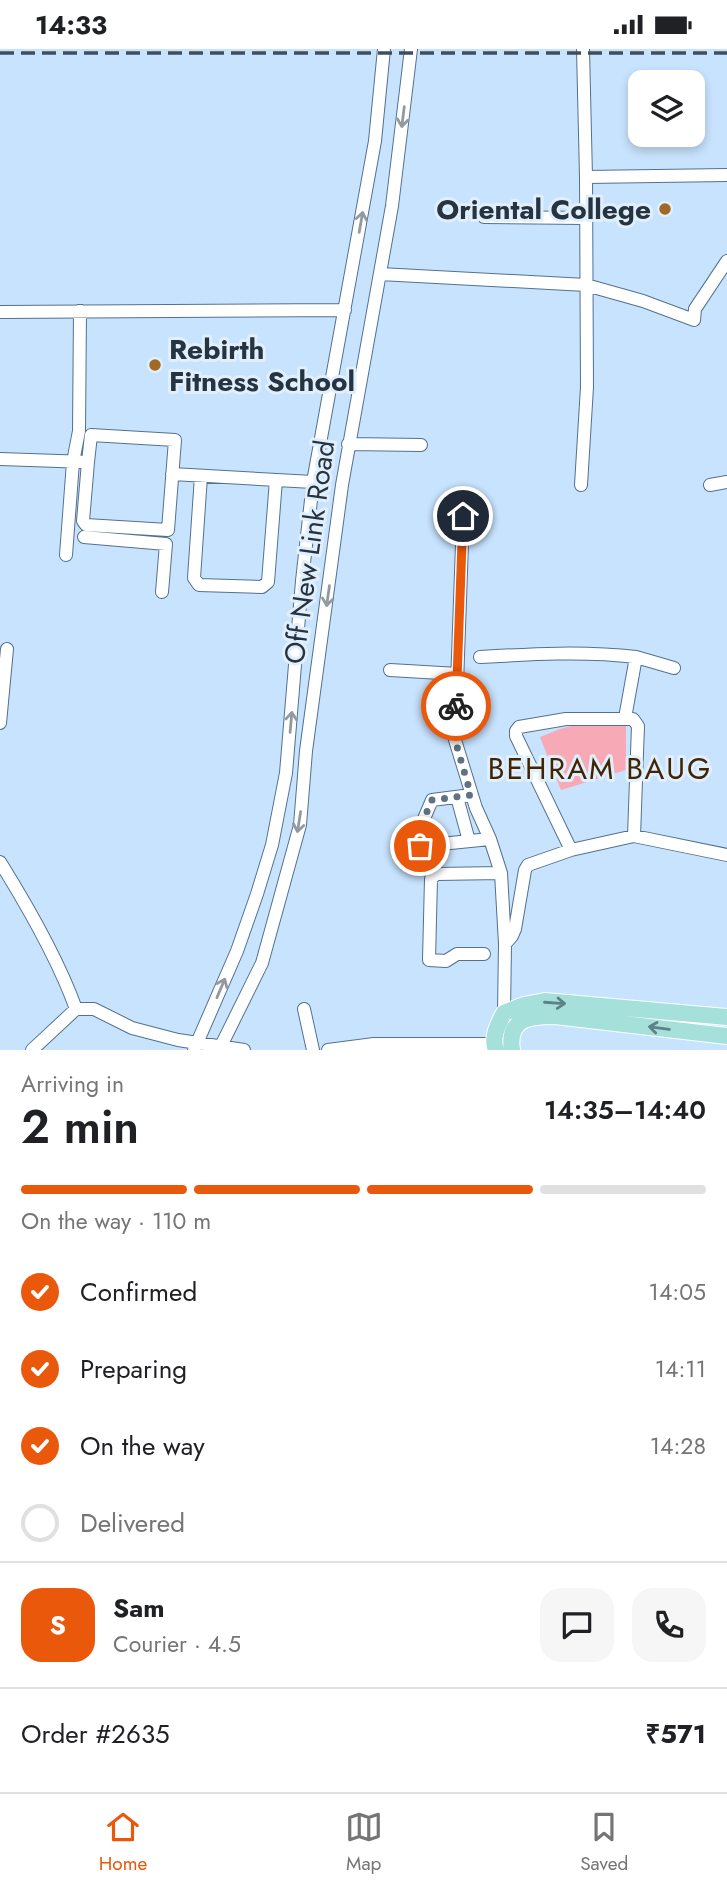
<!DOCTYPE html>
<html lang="en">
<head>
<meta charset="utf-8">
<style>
  body { margin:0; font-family:Jost,sans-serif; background:#f6f6f6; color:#202124; height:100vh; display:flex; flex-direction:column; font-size:26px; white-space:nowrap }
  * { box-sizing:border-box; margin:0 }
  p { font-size:23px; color:#757577 }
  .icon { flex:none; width:38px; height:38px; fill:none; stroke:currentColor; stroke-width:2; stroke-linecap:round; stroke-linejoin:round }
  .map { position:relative; height:1001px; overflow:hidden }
  .sheet { display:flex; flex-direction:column; background:#fff; flex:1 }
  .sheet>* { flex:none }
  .tools { position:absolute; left:628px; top:21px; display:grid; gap:14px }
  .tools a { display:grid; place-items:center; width:77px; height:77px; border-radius:14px; background:#fff; box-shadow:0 4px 10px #0003; font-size:35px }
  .pin { position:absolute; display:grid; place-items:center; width:60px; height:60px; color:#fff; margin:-30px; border:4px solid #fff; border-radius:50%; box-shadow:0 2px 7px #0007 }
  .courier { position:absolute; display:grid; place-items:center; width:70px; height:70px; margin:-35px; border:5px solid #ea580c; border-radius:50%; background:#fff; color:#222; box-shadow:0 2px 9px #0007 }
  .headline em { font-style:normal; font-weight:600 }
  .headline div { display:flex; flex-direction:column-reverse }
  .headline { display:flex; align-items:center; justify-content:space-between; height:119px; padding:0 21px }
  h1 { font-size:46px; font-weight:600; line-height:52px }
  .bar { display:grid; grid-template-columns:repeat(4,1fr); gap:10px 7px; align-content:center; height:84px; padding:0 21px }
  .bar i { height:9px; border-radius:5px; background:#e0e0e0 }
  .bar .on { background:#ea580c }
  .bar p { grid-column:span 4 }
  .line { display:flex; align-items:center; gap:18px; padding:0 21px; border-top:2px solid #e0e0e0 }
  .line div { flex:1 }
  .round { display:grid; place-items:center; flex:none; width:74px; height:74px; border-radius:21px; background:#f6f6f6 }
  ol { padding:0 21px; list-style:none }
  li { display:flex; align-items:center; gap:21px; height:77px }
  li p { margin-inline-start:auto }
  li .icon { padding:7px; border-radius:50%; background:#ea580c; color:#fff; stroke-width:4 }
  li:last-child { color:#757577 }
  li i { width:38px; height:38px; border:4px solid #e0e0e0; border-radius:50% }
  .status { display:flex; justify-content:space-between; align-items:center; height:49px; padding:0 35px; background:#fff; direction:ltr }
  .status svg { height:19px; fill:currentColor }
  .dock { display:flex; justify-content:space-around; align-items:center; height:98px; border-top:2px solid #e0e0e0; background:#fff; font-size:19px; color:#757577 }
  .dock a { display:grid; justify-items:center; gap:4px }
  .dock .on { color:#ea580c }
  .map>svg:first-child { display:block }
  .green { fill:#f7a9b6 }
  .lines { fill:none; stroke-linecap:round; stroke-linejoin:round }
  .minor-casing { stroke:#53718f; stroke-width:14 }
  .major-casing { stroke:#fff; stroke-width:18 }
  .minor { stroke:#fff; stroke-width:12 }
  .major { stroke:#a5e0da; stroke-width:16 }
  .rail { stroke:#3f4e5d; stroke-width:3.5; stroke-dasharray:14 7; stroke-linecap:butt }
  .oneway { stroke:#9299a0 }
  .oneway2 { stroke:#5f8185 }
  .done { stroke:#5f7182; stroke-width:7; stroke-dasharray:0 12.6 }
  .route { stroke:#ea580c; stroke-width:9 }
  .poi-dot { fill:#a06924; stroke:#e1effc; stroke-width:2.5 }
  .labels { text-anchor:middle; stroke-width:6; stroke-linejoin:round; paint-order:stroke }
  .poi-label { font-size:28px; font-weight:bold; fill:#263340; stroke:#e1effc; text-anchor:end }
  .street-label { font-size:28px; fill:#263340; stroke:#e1effc }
  .neighbourhood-label { font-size:30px; letter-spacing:2px; fill:#3f2504; stroke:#e1effc }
</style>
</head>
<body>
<div class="status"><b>14:33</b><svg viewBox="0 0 49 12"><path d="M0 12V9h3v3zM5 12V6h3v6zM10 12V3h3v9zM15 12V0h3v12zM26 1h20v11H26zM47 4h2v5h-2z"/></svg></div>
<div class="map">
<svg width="727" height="1001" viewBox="0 0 727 1001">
  <rect width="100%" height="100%" fill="#c8e3fe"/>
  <path class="green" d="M590,672L622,674L626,676V721L561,741L540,688L560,680Z"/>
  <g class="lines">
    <g class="minor-casing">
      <path id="minor" d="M583,0L586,128L727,126
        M484,168L586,169
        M380,225L586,236L643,252L694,271L695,260L727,212
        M0,263L345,261
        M348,395L421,396
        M0,410L88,413L91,386L175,391L168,481L86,476L83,472L88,413
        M172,425L313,433
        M201,427L194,529L199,536L262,538L268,533L276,431
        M581,436L587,338L586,128
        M710,436L727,433
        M463,467L455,691L476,759L490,790L501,824L505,895L504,964L509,970
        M84,488L166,495L162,543
        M66,506L73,413L79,382L80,262
        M480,608C532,605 584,602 636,608L625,669
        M636,608L674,619
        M390,621L458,625
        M0,674L7,600
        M471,746L432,751L423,772V781L418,786L419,796L421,797L490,790
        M457,748L469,792
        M571,801L516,687V682L519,678L566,670H633L638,677L634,787
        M0,813C28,858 58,910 76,960
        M505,895L512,887L515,880L525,821L528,816L571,801L634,787L727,806
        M484,905H457L446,912L429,911L431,830L436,825L501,824
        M304,960L313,1001
        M32,1001L76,960H94L132,979L178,991L244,1001
        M194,1001L237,902L257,845L272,796L286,724L302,532L313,433L375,92L384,0
        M219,1001L262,914L300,776L306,702L342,436L392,157L411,0
        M328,1001L374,995H494"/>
    </g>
    <g class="major-casing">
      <path id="major" d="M496,1001C491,989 498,975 504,964L524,956L545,952L727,968
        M512,1001C507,969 530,967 555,967L727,987"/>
    </g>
    <use href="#minor" class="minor"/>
    <use href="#major" class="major"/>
    <path class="rail" d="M0,4H727"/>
  </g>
  <defs><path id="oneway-shaft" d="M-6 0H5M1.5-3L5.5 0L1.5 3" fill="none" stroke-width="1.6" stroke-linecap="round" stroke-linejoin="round" transform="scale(1.75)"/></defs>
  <g class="oneway">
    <use href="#oneway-shaft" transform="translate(403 68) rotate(97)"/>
    <use href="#oneway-shaft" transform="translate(361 173) rotate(-80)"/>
    <use href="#oneway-shaft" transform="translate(328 547) rotate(98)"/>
    <use href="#oneway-shaft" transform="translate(291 673) rotate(-85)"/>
    <use href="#oneway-shaft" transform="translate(299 773) rotate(99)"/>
    <use href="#oneway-shaft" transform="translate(221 939) rotate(-67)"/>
  </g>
  <g class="oneway2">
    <use href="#oneway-shaft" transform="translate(555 954) rotate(4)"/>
    <use href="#oneway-shaft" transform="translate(659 979) rotate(-173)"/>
  </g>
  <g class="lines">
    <path class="done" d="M420,797L418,786L423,782V772L432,751L471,746L455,691L456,657"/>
    <path class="route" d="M456,657L463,467"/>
  </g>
  <g class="poi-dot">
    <circle cx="665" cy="160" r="7"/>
    <circle cx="155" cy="316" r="7"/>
  </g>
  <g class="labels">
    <g class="poi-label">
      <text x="651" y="170">Oriental College</text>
      <text x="169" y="310" text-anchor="start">Rebirth<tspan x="169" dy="32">Fitness School</tspan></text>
    </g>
    <g class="street-label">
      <text transform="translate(309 503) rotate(-82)" y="10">Off New Link Road</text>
    </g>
    <g class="neighbourhood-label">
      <text x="600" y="730">BEHRAM BAUG</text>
    </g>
  </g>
</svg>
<div class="tools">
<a><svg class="icon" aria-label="layers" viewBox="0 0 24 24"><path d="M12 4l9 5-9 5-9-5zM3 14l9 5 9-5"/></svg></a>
</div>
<div class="pin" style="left:420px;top:797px;background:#ea580c"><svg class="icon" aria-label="bag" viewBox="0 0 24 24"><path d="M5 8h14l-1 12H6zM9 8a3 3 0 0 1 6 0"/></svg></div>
<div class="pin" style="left:463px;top:467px;background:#1f2937"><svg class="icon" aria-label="home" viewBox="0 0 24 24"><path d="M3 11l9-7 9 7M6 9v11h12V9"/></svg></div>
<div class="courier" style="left:456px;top:657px"><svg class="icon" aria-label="bike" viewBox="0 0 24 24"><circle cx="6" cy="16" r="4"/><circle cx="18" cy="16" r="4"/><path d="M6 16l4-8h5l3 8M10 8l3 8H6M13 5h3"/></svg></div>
</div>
<section class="sheet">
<div class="headline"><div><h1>2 min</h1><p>Arriving in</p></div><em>14:35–14:40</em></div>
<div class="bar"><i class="on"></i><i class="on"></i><i class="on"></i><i></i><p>On the way · 110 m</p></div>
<ol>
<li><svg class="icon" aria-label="check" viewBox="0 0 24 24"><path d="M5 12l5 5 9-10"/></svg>Confirmed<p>14:05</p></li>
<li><svg class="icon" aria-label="check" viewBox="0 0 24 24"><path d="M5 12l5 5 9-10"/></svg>Preparing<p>14:11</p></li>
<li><svg class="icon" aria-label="check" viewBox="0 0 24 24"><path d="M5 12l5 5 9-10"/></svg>On the way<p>14:28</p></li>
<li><i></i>Delivered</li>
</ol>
<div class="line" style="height:126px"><b class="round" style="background:#ea580c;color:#fff">S</b><div><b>Sam</b><p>Courier · 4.5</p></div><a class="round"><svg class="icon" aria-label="chat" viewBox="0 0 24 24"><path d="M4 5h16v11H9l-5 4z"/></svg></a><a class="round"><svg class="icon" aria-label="phone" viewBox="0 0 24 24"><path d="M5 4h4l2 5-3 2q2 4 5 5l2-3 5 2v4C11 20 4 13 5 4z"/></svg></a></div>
<div class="line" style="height:91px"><div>Order #2635</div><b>₹571</b></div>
</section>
<nav class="dock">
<a class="on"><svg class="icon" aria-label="home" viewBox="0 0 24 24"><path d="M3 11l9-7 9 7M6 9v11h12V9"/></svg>Home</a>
<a><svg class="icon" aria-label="map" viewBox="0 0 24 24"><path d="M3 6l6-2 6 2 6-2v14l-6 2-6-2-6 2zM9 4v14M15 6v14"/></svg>Map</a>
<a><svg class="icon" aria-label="saved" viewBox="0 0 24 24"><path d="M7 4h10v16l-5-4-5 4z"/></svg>Saved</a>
</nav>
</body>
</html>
